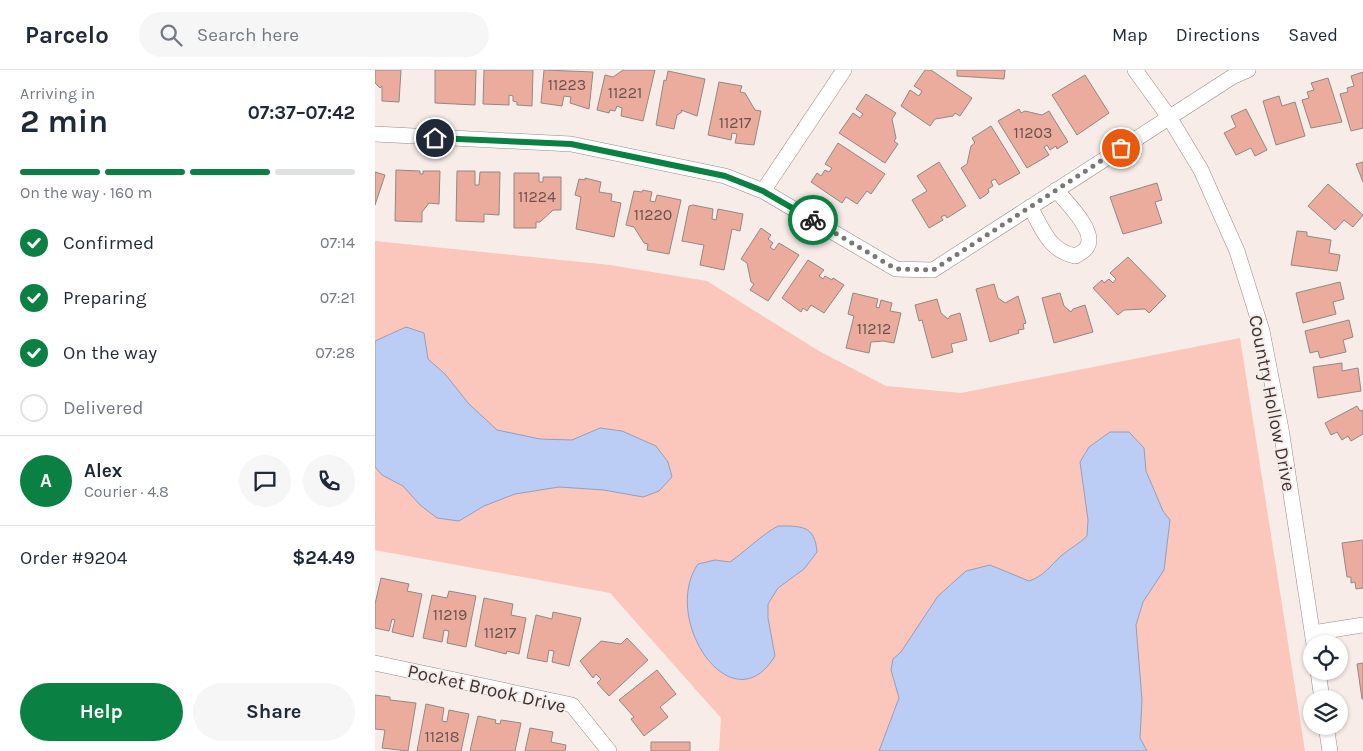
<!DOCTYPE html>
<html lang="en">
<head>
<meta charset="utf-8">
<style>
  body { margin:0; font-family:Karla,sans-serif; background:#f6f6f7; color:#1f2937; height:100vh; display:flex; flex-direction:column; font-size:19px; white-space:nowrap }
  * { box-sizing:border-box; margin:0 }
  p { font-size:16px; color:#747a83 }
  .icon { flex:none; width:28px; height:28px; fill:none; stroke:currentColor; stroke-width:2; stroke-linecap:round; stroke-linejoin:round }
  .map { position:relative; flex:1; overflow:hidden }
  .side { display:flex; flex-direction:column; background:#fff; width:375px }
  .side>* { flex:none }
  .tools { position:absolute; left:928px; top:565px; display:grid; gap:10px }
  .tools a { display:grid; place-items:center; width:45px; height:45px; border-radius:50%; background:#fff; box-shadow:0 1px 4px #0004; font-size:25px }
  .pin { position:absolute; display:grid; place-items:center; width:42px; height:42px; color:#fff; margin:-21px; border:2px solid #fff; border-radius:50%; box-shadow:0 1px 5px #0007 }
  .courier { position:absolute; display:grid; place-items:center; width:50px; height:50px; margin:-25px; border:4px solid #0b8043; border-radius:50%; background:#fff; color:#222; box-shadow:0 1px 6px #0007 }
  .summary em { font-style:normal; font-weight:700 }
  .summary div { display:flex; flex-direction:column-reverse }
  .summary { display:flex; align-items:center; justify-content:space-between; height:85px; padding:0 20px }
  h1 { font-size:32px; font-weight:700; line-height:38px }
  .bar { display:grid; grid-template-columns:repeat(4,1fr); gap:8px 5px; align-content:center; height:60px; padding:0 20px }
  .bar i { height:6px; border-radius:4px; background:#e0e1e3 }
  .bar .current { background:#0b8043 }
  .bar p { grid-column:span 4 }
  .line { display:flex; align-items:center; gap:12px; padding:0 20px; border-top:1px solid #e0e1e3 }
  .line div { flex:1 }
  .round { display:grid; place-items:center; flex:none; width:52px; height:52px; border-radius:26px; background:#f6f6f7 }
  ol { padding:0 20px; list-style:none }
  li { display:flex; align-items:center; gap:15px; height:55px }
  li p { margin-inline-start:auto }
  li .icon { padding:5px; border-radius:50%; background:#0b8043; color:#fff; stroke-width:4 }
  li:last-child { color:#747a83 }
  li i { width:28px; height:28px; border:2px solid #e0e1e3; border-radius:50% }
  .action { display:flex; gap:10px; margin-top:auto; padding:10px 20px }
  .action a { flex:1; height:58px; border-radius:30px; background:#0b8043; color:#fff; font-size:20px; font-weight:700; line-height:58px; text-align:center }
  .action a+a { background:#f6f6f7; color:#1f2937 }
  header { display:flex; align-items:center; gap:30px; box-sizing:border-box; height:70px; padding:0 25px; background:#fff; border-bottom:1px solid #e0e1e3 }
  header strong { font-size:24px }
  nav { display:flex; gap:28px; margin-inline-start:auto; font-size:18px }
  .search { width:350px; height:45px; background:#f6f6f7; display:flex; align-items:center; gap:12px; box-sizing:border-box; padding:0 18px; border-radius:28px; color:#747a83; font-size:19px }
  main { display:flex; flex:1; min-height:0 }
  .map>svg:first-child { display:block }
  .green { fill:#fbc6bb }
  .water { fill:#bbccf5; stroke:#949fbb }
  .building { fill:#ebac9e; stroke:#928885 }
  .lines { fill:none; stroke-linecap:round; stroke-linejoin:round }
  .street-casing { stroke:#968b89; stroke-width:16 }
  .street { stroke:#fff; stroke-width:15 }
  .done { stroke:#7c7674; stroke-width:5; stroke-dasharray:0 9 }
  .route { stroke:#0b8043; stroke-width:6 }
  .labels { text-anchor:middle; stroke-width:4; stroke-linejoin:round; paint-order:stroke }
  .number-label { font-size:16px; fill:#66544f }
  .street-label { font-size:19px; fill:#3a3635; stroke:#f8ece9 }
</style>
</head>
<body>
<header>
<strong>Parcelo</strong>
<div class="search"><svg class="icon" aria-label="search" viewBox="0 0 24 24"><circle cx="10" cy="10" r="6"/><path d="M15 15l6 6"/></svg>Search here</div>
<nav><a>Map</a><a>Directions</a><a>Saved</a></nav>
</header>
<main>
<section class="side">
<div class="summary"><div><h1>2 min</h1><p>Arriving in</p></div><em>07:37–07:42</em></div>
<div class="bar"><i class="current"></i><i class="current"></i><i class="current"></i><i></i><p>On the way · 160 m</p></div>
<ol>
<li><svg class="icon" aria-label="check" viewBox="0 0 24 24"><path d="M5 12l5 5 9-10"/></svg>Confirmed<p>07:14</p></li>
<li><svg class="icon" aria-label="check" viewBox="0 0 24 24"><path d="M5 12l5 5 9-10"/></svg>Preparing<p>07:21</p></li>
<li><svg class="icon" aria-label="check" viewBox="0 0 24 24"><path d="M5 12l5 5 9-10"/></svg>On the way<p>07:28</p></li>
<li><i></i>Delivered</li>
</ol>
<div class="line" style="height:90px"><b class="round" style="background:#0b8043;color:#fff">A</b><div><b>Alex</b><p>Courier · 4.8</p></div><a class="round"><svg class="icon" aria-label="chat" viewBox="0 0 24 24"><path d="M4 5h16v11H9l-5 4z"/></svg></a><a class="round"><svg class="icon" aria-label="phone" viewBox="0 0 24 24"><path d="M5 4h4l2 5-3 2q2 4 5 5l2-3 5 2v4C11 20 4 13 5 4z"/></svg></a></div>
<div class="line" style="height:65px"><div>Order #9204</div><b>$24.49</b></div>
<div class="action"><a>Help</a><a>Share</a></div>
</section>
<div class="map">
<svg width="988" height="681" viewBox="0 0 988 681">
  <rect width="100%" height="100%" fill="#f8ece9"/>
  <path class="green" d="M0,171L235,195L332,211L444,281L511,316L586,323L865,268L930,681H344L346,648L235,523L0,480Z"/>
  <path class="water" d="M31,257L49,263L53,289L70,304L94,334L122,360L165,369L197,370L225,358L247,361L281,376L293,392L297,407L284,421L268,427L229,420L184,417L140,424L109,436L84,451L62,448L45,435L28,416L7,405L0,397V271Z
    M735,362H754L769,378L771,401L788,441L795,450L789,500L768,532L761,555L767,630L765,668L772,681H504L524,628L516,600L518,589L526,582L563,526L591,501L615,495L654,511C669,506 675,496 686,486C694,479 704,474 712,466L713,450L705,392L714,377Z
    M403,456C426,456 440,455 442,482L429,499L403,518L393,534V548L400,586C357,657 285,549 323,494L340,490L355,492C372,480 385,466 403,456Z"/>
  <path class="building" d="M0,0H26L24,32L7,31V16L5,18L0,13Z
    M60,0H101L100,35L60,33Z
    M109,0H158L157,36L142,35V32L138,31V26L134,25V35L108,34Z
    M169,0L218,2L214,39L195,33L196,27L189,26L187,36L166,33Z
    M248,0H280L268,51L246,46L247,38L242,36L240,41L235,40L234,43L222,40L230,5L238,7Z
    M550,0H556L597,28L585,46L580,43L578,46L560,49L555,56L526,36L535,20L544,26L547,21L539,16Z
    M582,0H630L629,9L582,6Z
    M293,1L330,9L322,46L306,40L307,42L302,45L299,59L281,55L289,10L291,11Z
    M988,2V58L976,61L965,24L973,22L972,18L979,16L976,6Z
    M710,5L734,43L702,65L677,25Z
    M953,8L967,52L936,58L927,30L934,28L932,22L939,20L936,13Z
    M344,12L367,16L365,22L370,23L380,40L386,41L379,75L360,73L362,64L357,63L356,70L333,65Z
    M491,24L521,43L517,49L521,68L519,71L523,74L510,93L464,63L478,43L485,48L488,44L481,39Z
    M904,26L907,36L920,32L930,66L901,75L888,31Z
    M644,39L646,43L650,41L667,45L674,41L693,72L682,79L681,76L675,80L672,75L669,77L674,85L652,98L623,51Z
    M871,39L892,80L880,86L876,78L861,85L849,63L861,57L856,46Z
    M616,56L645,103L624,115L620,109L616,111L618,116L613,119L614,122L612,124L605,129L586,98L592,94L596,76L600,73L597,68Z
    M463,73L510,104L496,124L492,121L482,134L471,127L467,133L436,112L442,103L446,106L450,100L454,102L457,98L450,94Z
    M564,92L591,136L572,148L570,145L566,147L568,150L554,158L537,130L552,121L542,106Z
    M988,92V112L981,94Z
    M21,100L45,101V104H48V101H65L64,134L54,133L47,142V152L20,151Z
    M82,101H100V115H104L105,102H125L124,145L109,144V152L81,151Z
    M0,102L10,105L0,135Z
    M139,103H164V112H168V107H186V140H178L165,152H161V158H139Z
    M210,108L226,112L224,122L237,124L236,131L246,133L239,167L201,159L206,127L200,125L204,109L210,110Z
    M782,113L787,130L780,132L787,153L748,164L735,127Z
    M953,114L988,145L978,157L969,150L960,160L933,136Z
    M268,120L277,122L275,131L280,132L282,125L306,130L294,184L272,180L273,174L269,173L259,157L251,155L259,121L267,122Z
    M318,135L338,139L337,149L341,150L343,139L368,144L365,161L357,159L349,200L325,195L329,175L307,171L314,136Z
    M386,158L396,165L393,169L398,173L395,177L399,180L404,173L424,185L393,231L375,220L379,214L376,212L372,193L366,189Z
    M922,161L932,162V166L956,170L954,183L965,185L962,201L916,195Z
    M753,187L791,226L774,243L770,239L749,240L743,245L718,218L727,210L729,213L734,209L738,213L741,209L735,203Z
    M433,190L449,200L444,206L448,209L450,206L457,210L458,208L469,215L449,243L436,235L432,241L428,238L426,242L407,228Z
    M965,212L969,229L958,232L961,244L928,253L921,223Z
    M619,214L623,228L630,233L643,226L651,253L648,254L649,259L643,260L644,263L615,272L601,219Z
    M478,223L503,229L501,237L504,238L506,230L517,233L515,241L526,243L519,273L508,271L496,272L494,283L471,278L479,246L473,244Z
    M685,223L689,236L696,242L698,239L710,235L718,262L679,273L667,228Z
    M562,229L566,243L573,249L575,246L585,243L592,270L576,274L578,282L557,288L547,250L544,251L540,235Z
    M974,250L978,267L968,270L971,282L945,288L943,281L935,283L930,261Z
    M967,293V301L983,298L986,321L943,328L938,297Z
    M982,336L985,341L988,340V364L976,371L973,366L967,370L962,362L956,365L950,353Z
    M988,470V518L981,519L980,512L976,513V507H972L967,473Z
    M6,508L34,514L32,521L47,524L38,567L17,562L20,550L17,549L14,561L0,558V534Z
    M74,521L101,526L91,577L72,573L74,561L69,560L67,572L48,568L57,525L72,528Z
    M109,528L138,534L136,545L151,548L144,584L132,581L131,584L100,576Z
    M178,542L206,548L194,596L177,592L179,581L174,580L172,592L152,588L161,545L177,549Z
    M252,568L273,590L234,626L222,613L226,609L221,604L218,608L205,591L226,571L246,574Z
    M988,593V629H987L982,594Z
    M282,600L301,624L285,637L293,647L269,666L256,649L259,647L244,630Z
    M0,625L15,627V630L41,633L33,681L7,678L10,660L0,659Z
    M51,634L69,638L67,651L72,652L74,640L94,644L86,681H42Z
    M103,646L121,650L120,653L125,654L126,650L146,653L140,681H95Z
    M155,658L178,662L176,672L191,675L190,681H150Z
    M276,672H315V681H276Z"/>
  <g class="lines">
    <g class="street-casing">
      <path id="street" d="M760,0L794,47L826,100L862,181L887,261L906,359L939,574
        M0,64L196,74L350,106L388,121L521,199L558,200L857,7L873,0
        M388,121L469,0
        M655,137C668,159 673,180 700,186C704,184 710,181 712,177C722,161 691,132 681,120
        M938,563L988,555
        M0,593L197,635L234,681
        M943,601L947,629
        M951,656L955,681"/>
    </g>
    <use href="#street" class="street"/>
  </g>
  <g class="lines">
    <path class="done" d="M438,150L521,199L558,200L746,78"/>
    <path class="route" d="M60,68L196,74L350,106L388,121L438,150"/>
  </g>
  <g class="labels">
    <g class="number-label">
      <text x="192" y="20">11223</text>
      <text x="250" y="28">11221</text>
      <text x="360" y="58">11217</text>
      <text x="658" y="68">11203</text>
      <text x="162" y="132">11224</text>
      <text x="278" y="150">11220</text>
      <text x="499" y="264">11212</text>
      <text x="75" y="550">11219</text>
      <text x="125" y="568">11217</text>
      <text x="67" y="672">11218</text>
    </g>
    <g class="street-label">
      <text transform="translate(898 333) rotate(79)" y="7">Country Hollow Drive</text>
      <text transform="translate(112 618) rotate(13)" y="7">Pocket Brook Drive</text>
    </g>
  </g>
</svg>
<div class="tools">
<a><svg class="icon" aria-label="locate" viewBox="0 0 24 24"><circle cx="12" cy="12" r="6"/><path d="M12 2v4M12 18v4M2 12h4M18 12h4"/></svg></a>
<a><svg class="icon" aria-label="layers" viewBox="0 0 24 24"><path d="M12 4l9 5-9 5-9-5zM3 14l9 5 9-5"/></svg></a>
</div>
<div class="pin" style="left:746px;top:78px;background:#ea580c"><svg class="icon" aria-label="bag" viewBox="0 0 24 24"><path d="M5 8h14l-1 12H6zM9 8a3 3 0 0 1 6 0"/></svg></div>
<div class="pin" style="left:60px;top:68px;background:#1f2937"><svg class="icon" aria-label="home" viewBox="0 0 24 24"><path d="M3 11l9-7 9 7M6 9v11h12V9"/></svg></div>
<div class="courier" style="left:438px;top:150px"><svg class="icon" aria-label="bike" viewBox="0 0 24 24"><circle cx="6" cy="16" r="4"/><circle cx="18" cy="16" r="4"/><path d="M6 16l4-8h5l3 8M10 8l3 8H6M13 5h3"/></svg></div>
</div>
</main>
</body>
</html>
